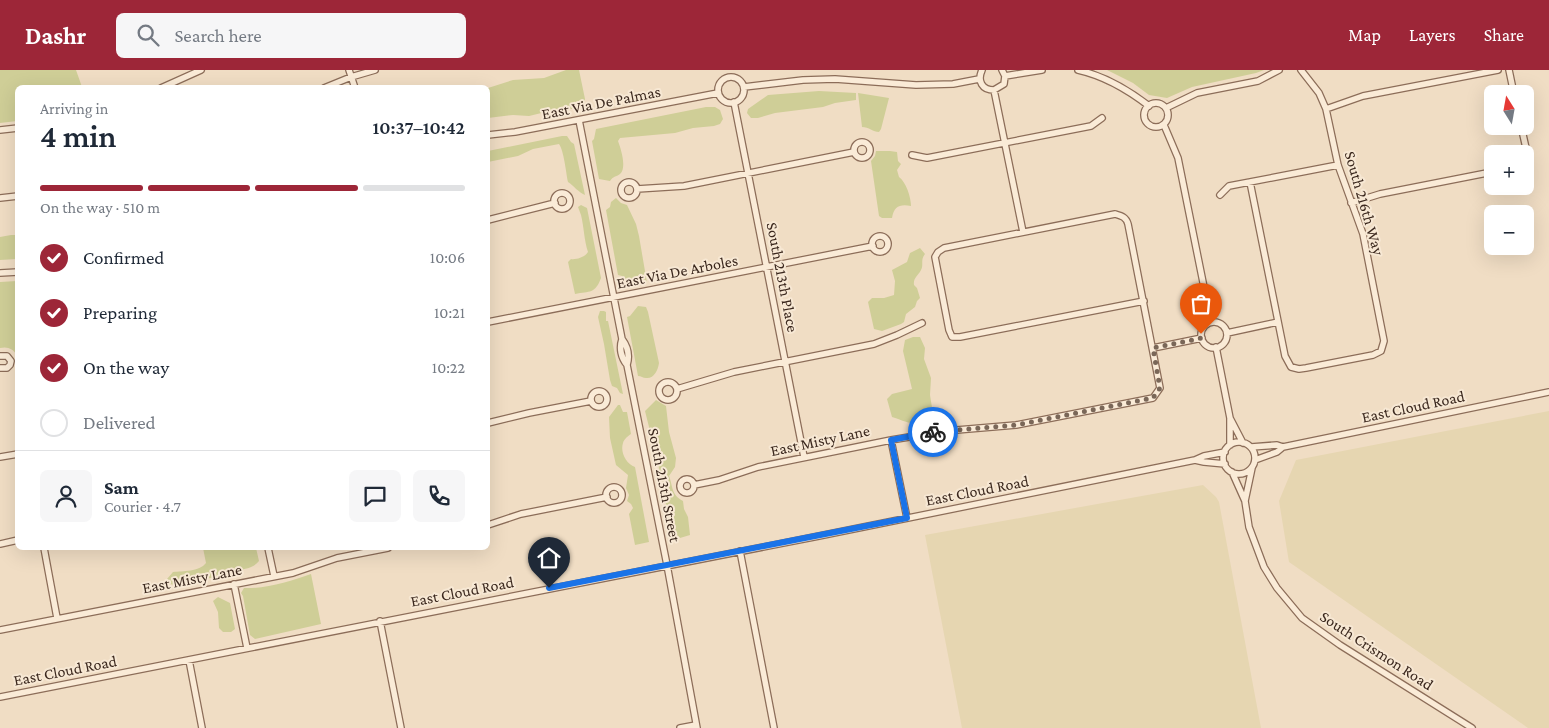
<!DOCTYPE html>
<html lang="en">
<head>
<meta charset="utf-8">
<style>
  body { margin:0; font-family:"Crimson Pro",serif; background:#f6f6f7; color:#1f2937; height:100vh; display:flex; flex-direction:column; font-size:19px; white-space:nowrap }
  * { box-sizing:border-box; margin:0 }
  p { font-size:16px; color:#747a83 }
  .icon { flex:none; width:28px; height:28px; fill:none; stroke:currentColor; stroke-width:2; stroke-linecap:round; stroke-linejoin:round }
  .map { position:relative; flex:1; overflow:hidden }
  .drawer { position:absolute; left:15px; top:15px; width:475px; height:465px; display:flex; flex-direction:column; background:#fff; border-radius:8px; box-shadow:0 5px 20px #0002 }
  .drawer>* { flex:none }
  .needle { width:32px; rotate:349deg }
  .buttons { position:absolute; left:1484px; top:15px; display:grid; gap:10px }
  .buttons a { display:grid; place-items:center; width:50px; height:50px; border-radius:8px; background:#fff; box-shadow:0 5px 20px #0002; font-size:25px }
  .pin { position:absolute; display:grid; place-items:center; width:42px; height:42px; color:#fff; margin:-51px -21px; border-radius:50% 50% 50% 0; rotate:-45deg; box-shadow:0 0 5px #0007 }
  .pin .icon { rotate:45deg }
  .courier { position:absolute; display:grid; place-items:center; width:50px; height:50px; margin:-25px; border:4px solid #1a73e8; border-radius:50%; background:#fff; color:#222; box-shadow:0 1px 6px #0007 }
  .headline em { font-style:normal; font-weight:600 }
  .headline div { display:flex; flex-direction:column-reverse }
  .headline { display:flex; align-items:center; justify-content:space-between; height:85px; padding:0 25px }
  h1 { font-size:32px; font-weight:600; line-height:38px }
  .bar { display:grid; grid-template-columns:repeat(4,1fr); gap:8px 5px; align-content:center; height:60px; padding:0 25px }
  .bar i { height:6px; border-radius:4px; background:#e0e1e3 }
  .bar .current { background:#9d2638 }
  .bar p { grid-column:span 4 }
  .line { display:flex; align-items:center; gap:12px; padding:0 25px; border-top:1px solid #e0e1e3 }
  .line div { flex:1 }
  .round { display:grid; place-items:center; flex:none; width:52px; height:52px; border-radius:8px; background:#f6f6f7 }
  ol { padding:0 25px; list-style:none }
  li { display:flex; align-items:center; gap:15px; height:55px }
  li p { margin-inline-start:auto }
  li .icon { padding:5px; border-radius:50%; background:#9d2638; color:#fff; stroke-width:4 }
  li:last-child { color:#747a83 }
  li i { width:28px; height:28px; border:2px solid #e0e1e3; border-radius:50% }
  header { display:flex; align-items:center; gap:30px; box-sizing:border-box; height:70px; padding:0 25px; background:#9d2638; color:#fff }
  header strong { font-size:24px }
  nav { display:flex; gap:28px; margin-inline-start:auto; font-size:18px }
  .search { width:350px; height:45px; background:#f6f6f7; display:flex; align-items:center; gap:12px; box-sizing:border-box; padding:0 18px; border-radius:8px; color:#747a83; font-size:19px }
  .map>svg:first-child { display:block }
  .farmland { fill:#e6d6b1 }
  .green { fill:#cfce97 }
  .lines { fill:none; stroke-linecap:round; stroke-linejoin:round }
  .street-casing { stroke:#8c6d59; stroke-width:8 }
  .street { stroke:#faebd7; stroke-width:5.5 }
  .done { stroke:#7a6758; stroke-width:5; stroke-dasharray:0 9 }
  .route { stroke:#1a73e8; stroke-width:6 }
  .labels { text-anchor:middle; stroke-width:4; stroke-linejoin:round; paint-order:stroke }
  .street-label { font-size:16px; fill:#3b281e; stroke:#f7e8d4 }
</style>
</head>
<body>
<header>
<strong>Dashr</strong>
<div class="search"><svg class="icon" aria-label="search" viewBox="0 0 24 24"><circle cx="10" cy="10" r="6"/><path d="M15 15l6 6"/></svg>Search here</div>
<nav><a>Map</a><a>Layers</a><a>Share</a></nav>
</header>
<div class="map">
<svg width="1549" height="658" viewBox="0 0 1549 658">
  <rect width="100%" height="100%" fill="#f0ddc4"/>
  <path class="farmland" d="M1549,341V658H1528L1289,492L1279,431L1296,390Z
    M1203,415L1216,427L1219,432L1261,658H962L925,465Z"/>
  <path class="green" d="M0,0H76L82,17L18,18L17,51L0,53Z
    M566,0H579L585,29L584,35L577,39H558L529,46L513,45L488,48V18L513,10L544,8Z
    M1107,0H1264L1256,3L1192,17L1167,28L1149,25L1133,13Z
    M819,21L856,23V30L835,33L823,37L775,43L758,48H751L747,43L748,39L768,25Z
    M858,23L889,28L881,59L879,62C873,62 869,57 862,57Z
    M706,37H715L720,40L723,49L720,54L714,56L693,58L675,63L620,68L618,71C621,79 627,98 620,104C616,107 613,106 610,111L599,109L592,71L594,69L596,59Z
    M562,66H567L571,72L574,74L585,125C578,122 574,116 568,112C566,102 564,81 559,74L533,79L518,86L488,92V81Z
    M876,81H890L897,82L898,91L901,94L897,100L899,107C906,112 911,127 911,136C900,134 894,136 892,148H882L879,146L871,91L875,86Z
    M616,128L621,133L627,135L636,154L639,166L647,213L634,216L629,211L624,210L622,206L618,205L606,140L610,137L611,132Z
    M581,135L587,138L601,208C595,224 590,221 575,224L568,192L571,189C576,190 585,187 588,182C584,170 584,157 581,145C580,142 579,140 578,137Z
    M11,165H17V189L0,190V167Z
    M920,178L925,184C920,190 924,194 921,200C918,206 913,208 914,215L917,218L920,228L917,231L915,237L906,244L904,252L901,254L882,261L874,259L868,232L872,228H884L894,225L895,211L892,200L907,192L910,183Z
    M17,211H18L17,285C13,279 8,276 0,278V212Z
    M638,236L646,237L648,242L659,293C658,300 654,309 646,308C643,308 641,306 638,306L627,247L630,246Z
    M600,241H604L606,242V251H608L623,324L620,323L617,318L612,316L610,310L604,274L598,247Z
    M913,267H920L925,278L924,289L931,308L930,325L933,344L932,348C911,356 913,354 892,347L887,329L892,324L912,319L903,281L905,270Z
    M656,330L666,336L669,362L676,388L675,397L669,406C673,416 671,425 683,431L684,439L688,447L690,465L680,468L677,465H672L658,393L645,341Z
    M618,335H620L623,342H627L631,364C628,366 624,369 623,373C620,382 626,394 635,397L649,472L635,475L629,444L633,438L631,434L627,431L629,425L626,418L628,405L616,395L610,368L609,347Z
    M203,478H211L214,480L217,478H256L259,491C252,499 243,500 232,499L229,504L225,505L176,515L170,514L167,509L173,502C183,501 199,502 206,493Z
    M311,504L321,554L255,569L250,565L243,526L241,523L244,518C266,519 291,511 311,504Z
    M218,527L230,533L235,559L231,562H223L219,558L218,542L213,531Z"/>
  <g class="lines">
    <g class="street-casing">
      <path id="street" d="M349,0L355,18
        M982,0C977,11 982,20 994,20L1004,14L1005,6L1002,0
        M1078,0C1105,6 1127,19 1149,36
        M1509,0L1514,24
        M1005,6L1042,0
        M718 20a13 13 0 1 1 26 0a13 13 0 1 1-26 0Z
        M744,17L803,10L835,9L916,15L953,14L979,9
        M161,18L201,0
        M324,18L351,7L375,0
        M994,20L1023,162
        M734,32L804,387
        M1144 45a12 12 0 1 1 24 0a12 12 0 1 1-24 0Z
        M1166,38L1197,23L1258,11L1279,0
        M1326,39L1363,26L1498,0
        M579,50L622,269C619,278 621,288 627,295L667,495L697,658
        M1164,55L1178,88L1211,252
        M1521,56L1526,78L1525,92
        M0,60L18,58
        M488,65L515,62L718,23
        M854 80a8 8 0 1 1 16 0a8 8 0 1 1-16 0Z
        M912,85L927,88L1091,56L1102,48
        M621 120a8 8 0 1 1 16 0a8 8 0 1 1-16 0Z
        M1250,112L1285,286L1291,297L1299,299L1306,298L1373,285L1381,281L1384,271L1363,164L1338,95L1326,39L1319,23L1301,0
        M637,119L684,116L854,82
        M554 131a8 8 0 1 1 16 0a8 8 0 1 1-16 0Z
        M1220,125L1229,116L1338,95
        M0,128L18,126
        M1351,133L1380,124L1492,102
        M488,150L555,133
        M872 174a8 8 0 1 1 16 0a8 8 0 1 1-16 0Z
        M0,203L18,202
        M488,252L873,176
        M1201 265a13 13 0 1 1 26 0a13 13 0 1 1-26 0Z
        M1227,263L1278,252
        M622,269C628,277 630,285 627,295
        M1216,277L1230,348V375
        M1153,278L1202,268
        M0,286H7L11,291L10,295L7,298H0
        M659 321a9 9 0 1 1 18 0a9 9 0 1 1-18 0Z
        M677,319L734,302L874,274L897,265L922,253
        M591 329a8 8 0 1 1 16 0a8 8 0 1 1-16 0Z
        M1230,348L1243,373
        M488,353L529,343L591,331
        M891,370L907,448
        M1223 388a16 16 0 1 1 32 0a16 16 0 1 1-32 0Z
        M1251,377L1277,375L1283,377L1549,322
        M0,387L18,384
        M1195,390L1204,392L1225,394
        M1255,390L1277,382L1283,377
        M1252,398L1245,431L1249,457L1264,497L1277,518L1302,548L1340,575L1472,658
        M1232,402L1245,431
        M680 416a7 7 0 1 1 14 0a7 7 0 1 1-14 0Z
        M694,415L719,410L758,397L891,370L945,361L1016,355L1153,328L1160,318L1128,154C1126,147 1122,146 1115,144L944,178L938,182L935,187L949,260L952,267H960L1144,231
        M606 425a8 8 0 1 1 16 0a8 8 0 1 1-16 0Z
        M488,455L521,444L607,427
        M0,474L18,470
        M44,478L57,548
        M268,478L274,506
        M740,481L774,658
        M234,514L247,578
        M380,551L401,658
        M0,560L293,503L337,488L388,478
        M189,590L202,658
        M0,627L819,466L1195,390L1204,386L1225,382
        M680,658L696,655"/>
    </g>
    <use href="#street" class="street"/>
  </g>
  <g class="lines">
    <path class="done" d="M933,362L1016,355L1153,328L1160,318L1153,278L1202,268L1201,264"/>
    <path class="route" d="M549,518L907,448L891,370L933,362"/>
  </g>
  <g class="labels">
    <g class="street-label">
      <text transform="translate(601 32) rotate(-11)" y="6">East Via De Palmas</text>
      <text transform="translate(1365 133) rotate(74)" y="6">South 216th Way</text>
      <text transform="translate(677 201) rotate(-11)" y="6">East Via De Arboles</text>
      <text transform="translate(783 207) rotate(79)" y="6">South 213th Place</text>
      <text transform="translate(1413 336) rotate(-12)" y="6">East Cloud Road</text>
      <text transform="translate(820 370) rotate(-12)" y="6">East Misty Lane</text>
      <text transform="translate(665 415) rotate(79)" y="6">South 213th Street</text>
      <text transform="translate(977 420) rotate(-11)" y="6">East Cloud Road</text>
      <text transform="translate(192 508) rotate(-11)" y="6">East Misty Lane</text>
      <text transform="translate(462 521) rotate(-11)" y="6">East Cloud Road</text>
      <text transform="translate(1377 580) rotate(33)" y="6">South Crismon Road</text>
      <text transform="translate(65 600) rotate(-11)" y="6">East Cloud Road</text>
    </g>
  </g>
</svg>
<div class="buttons">
<a><svg class="needle" viewBox="-14 -14 28 28"><path d="M0-13l5 13h-10z" fill="#e53935"/><path d="M0 13l5-13h-10z" fill="#747a83"/></svg></a>
<a>+</a>
<a>−</a>
</div>
<div class="pin" style="left:1201px;top:264px;background:#ea580c"><svg class="icon" aria-label="bag" viewBox="0 0 24 24"><path d="M5 8h14l-1 12H6zM9 8a3 3 0 0 1 6 0"/></svg></div>
<div class="pin" style="left:549px;top:518px;background:#1f2937"><svg class="icon" aria-label="home" viewBox="0 0 24 24"><path d="M3 11l9-7 9 7M6 9v11h12V9"/></svg></div>
<div class="courier" style="left:933px;top:362px"><svg class="icon" aria-label="bike" viewBox="0 0 24 24"><circle cx="6" cy="16" r="4"/><circle cx="18" cy="16" r="4"/><path d="M6 16l4-8h5l3 8M10 8l3 8H6M13 5h3"/></svg></div>
<section class="drawer">
<div class="headline"><div><h1>4 min</h1><p>Arriving in</p></div><em>10:37–10:42</em></div>
<div class="bar"><i class="current"></i><i class="current"></i><i class="current"></i><i></i><p>On the way · 510 m</p></div>
<ol>
<li><svg class="icon" aria-label="check" viewBox="0 0 24 24"><path d="M5 12l5 5 9-10"/></svg>Confirmed<p>10:06</p></li>
<li><svg class="icon" aria-label="check" viewBox="0 0 24 24"><path d="M5 12l5 5 9-10"/></svg>Preparing<p>10:21</p></li>
<li><svg class="icon" aria-label="check" viewBox="0 0 24 24"><path d="M5 12l5 5 9-10"/></svg>On the way<p>10:22</p></li>
<li><i></i>Delivered</li>
</ol>
<div class="line" style="height:90px"><a class="round"><svg class="icon" aria-label="person" viewBox="0 0 24 24"><circle cx="12" cy="8" r="4"/><path d="M4 21q1-7 8-7t8 7"/></svg></a><div><b>Sam</b><p>Courier · 4.7</p></div><a class="round"><svg class="icon" aria-label="chat" viewBox="0 0 24 24"><path d="M4 5h16v11H9l-5 4z"/></svg></a><a class="round"><svg class="icon" aria-label="phone" viewBox="0 0 24 24"><path d="M5 4h4l2 5-3 2q2 4 5 5l2-3 5 2v4C11 20 4 13 5 4z"/></svg></a></div>
</section>
</div>
</body>
</html>
